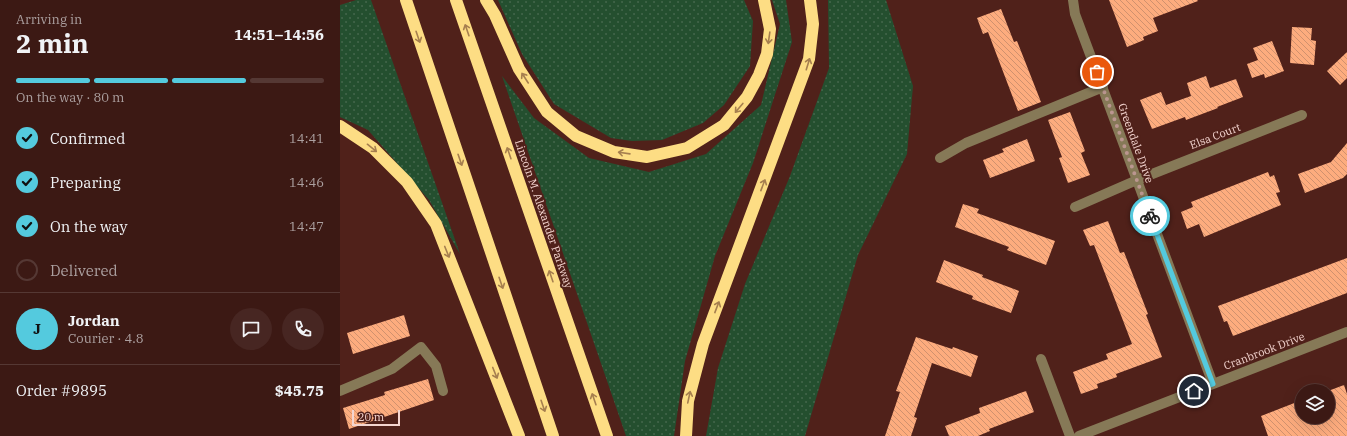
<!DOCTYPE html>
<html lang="en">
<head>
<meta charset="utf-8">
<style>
  body { margin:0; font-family:"IBM Plex Serif",serif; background:#472622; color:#f1f3f6; height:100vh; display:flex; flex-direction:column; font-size:15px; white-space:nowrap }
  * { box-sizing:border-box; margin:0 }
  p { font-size:13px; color:#aca0a0 }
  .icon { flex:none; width:22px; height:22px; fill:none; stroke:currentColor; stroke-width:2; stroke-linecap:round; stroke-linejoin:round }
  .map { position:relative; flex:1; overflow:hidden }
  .panel { display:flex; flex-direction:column; background:#3c1914; width:340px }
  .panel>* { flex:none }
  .tools { position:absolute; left:955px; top:384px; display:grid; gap:8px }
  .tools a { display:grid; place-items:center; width:40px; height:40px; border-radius:50%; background:#3c1914; box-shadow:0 4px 16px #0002,0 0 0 1px #553834; font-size:20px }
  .scale { position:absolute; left:12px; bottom:10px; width:48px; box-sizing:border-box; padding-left:4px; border:2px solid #f4d5d0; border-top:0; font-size:11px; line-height:14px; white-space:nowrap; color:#f4d5d0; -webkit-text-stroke:3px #50211a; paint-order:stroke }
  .pin { position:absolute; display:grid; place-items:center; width:34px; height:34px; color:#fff; margin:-17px; border:2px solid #fff; border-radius:50%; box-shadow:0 1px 4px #0007 }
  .courier { position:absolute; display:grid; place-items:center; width:40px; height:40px; margin:-20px; border:3px solid #54cade; border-radius:50%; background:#fff; color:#222; box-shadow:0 1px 5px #0007 }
  .summary em { font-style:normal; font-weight:700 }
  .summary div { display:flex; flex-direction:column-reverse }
  .summary { display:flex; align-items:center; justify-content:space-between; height:68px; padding:0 16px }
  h1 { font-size:26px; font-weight:700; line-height:30px }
  .bar { display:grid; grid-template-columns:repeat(4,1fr); gap:6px 4px; align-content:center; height:48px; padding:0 16px }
  .bar i { height:5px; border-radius:3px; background:#553834 }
  .bar .selected { background:#54cade }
  .bar p { grid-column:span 4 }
  .line { display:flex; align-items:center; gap:10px; padding:0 16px; border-top:1px solid #553834 }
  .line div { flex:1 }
  .round { display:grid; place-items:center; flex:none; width:42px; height:42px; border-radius:21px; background:#472622 }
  ol { padding:0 16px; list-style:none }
  li { display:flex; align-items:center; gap:12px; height:44px }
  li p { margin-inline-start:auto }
  li .icon { padding:4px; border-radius:50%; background:#54cade; color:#111; stroke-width:4 }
  li:last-child { color:#aca0a0 }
  li i { width:22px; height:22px; border:2px solid #553834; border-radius:50% }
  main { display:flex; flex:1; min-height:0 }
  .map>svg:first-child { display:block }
  .grass { fill:url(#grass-dots) }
  .building { fill:url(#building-back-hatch) }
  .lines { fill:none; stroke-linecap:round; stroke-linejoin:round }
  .minor { stroke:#867957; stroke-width:10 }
  .highway { stroke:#fddd84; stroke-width:12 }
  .oneway { stroke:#a67f4f }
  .done { stroke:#bb9690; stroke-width:4; stroke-dasharray:0 7.2 }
  .route { stroke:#54cade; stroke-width:5 }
  .labels { text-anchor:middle; stroke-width:4; stroke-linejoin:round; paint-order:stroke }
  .street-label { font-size:11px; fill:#f4d5d0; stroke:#50211a }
</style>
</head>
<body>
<main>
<section class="panel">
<div class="summary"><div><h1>2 min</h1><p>Arriving in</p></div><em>14:51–14:56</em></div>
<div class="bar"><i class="selected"></i><i class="selected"></i><i class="selected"></i><i></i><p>On the way · 80 m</p></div>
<ol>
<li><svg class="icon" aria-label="check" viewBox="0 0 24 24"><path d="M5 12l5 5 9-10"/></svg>Confirmed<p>14:41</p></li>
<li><svg class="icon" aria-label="check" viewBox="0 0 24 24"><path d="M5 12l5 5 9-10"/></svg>Preparing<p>14:46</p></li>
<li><svg class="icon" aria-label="check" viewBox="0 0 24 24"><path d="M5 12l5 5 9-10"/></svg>On the way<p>14:47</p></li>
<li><i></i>Delivered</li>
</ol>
<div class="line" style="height:72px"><b class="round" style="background:#54cade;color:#111">J</b><div><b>Jordan</b><p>Courier · 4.8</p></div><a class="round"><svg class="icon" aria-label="chat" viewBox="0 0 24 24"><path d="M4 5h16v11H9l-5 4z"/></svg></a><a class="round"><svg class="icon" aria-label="phone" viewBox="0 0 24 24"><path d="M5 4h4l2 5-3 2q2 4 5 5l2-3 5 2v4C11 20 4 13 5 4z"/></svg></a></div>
<div class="line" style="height:52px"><div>Order #9895</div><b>$45.75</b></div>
</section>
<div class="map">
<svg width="1007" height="436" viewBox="0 0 1007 436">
  <defs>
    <pattern id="grass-dots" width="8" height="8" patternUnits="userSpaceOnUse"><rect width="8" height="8" fill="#244f2f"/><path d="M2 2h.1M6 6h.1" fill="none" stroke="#44674c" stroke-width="1.8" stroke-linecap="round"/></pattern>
    <pattern id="building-back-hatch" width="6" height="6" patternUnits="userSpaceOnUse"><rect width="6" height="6" fill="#fdac7e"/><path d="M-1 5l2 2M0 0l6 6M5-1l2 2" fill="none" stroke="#d0916e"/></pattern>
  </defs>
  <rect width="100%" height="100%" fill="#50211a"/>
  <path class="grass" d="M16,0H31L120,254L89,200L28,130L0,117V5Z
    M158,0H404L413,21L410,66L384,105L363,123L322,140L292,141L271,138L214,104L182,54Z
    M432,0H446L452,42L413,163L375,256L345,361L334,436H286L162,76L194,118L249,158L309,172L366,154L421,105L440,24Z
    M488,0H546L573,86L567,154L518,255L465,436H366L378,368L405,284L450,176L489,68Z"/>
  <path class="building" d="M769,0H857L858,1L813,18L818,31L803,37L804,40L787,47Z
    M661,9L674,42L677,41L701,102L678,111L648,32L643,34L637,18Z
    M952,27L972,28L971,40L976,41L974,65L950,63Z
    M932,41L944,71L925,78L924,74L912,78L907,64L918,60L913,48Z
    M1007,52V78L1000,85L987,71Z
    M866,76L870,88L896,79L903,97L877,107L878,108L846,120L845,117L812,129L800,100L821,92L826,105L851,96L847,83Z
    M730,112L745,151L741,153L750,175L728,183L719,158L722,157L708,120Z
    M687,139L695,161L650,178L643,160L664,152L662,149Z
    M1007,143V174L1003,178L965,193L958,174L991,162Z
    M928,172L930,177L934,175L940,192L936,193L941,205L864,237L859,224L847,229L841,212L853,207L851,202Z
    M623,204L639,209L637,213L715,241L706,265L667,250L669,247L615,227Z
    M768,221L780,253L784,252L808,314L806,315L822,357L776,374L777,377L757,384L758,388L741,394L733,372L768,359L766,354L792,344L754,245L750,246L743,230Z
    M1007,258V293L893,336L887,321L884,322L878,306Z
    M604,260L643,275L642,277L679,291L671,313L632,299L633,296L596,282Z
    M64,315L70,336L13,354L7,333Z
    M576,337L612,349L613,347L638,356L631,377L592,363L574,417L577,418L571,436H545L560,392L556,391Z
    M88,379L94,400L9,429L3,408L45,395L44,392Z
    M1004,385L1007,394V436H928L921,416L962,400V417H988V391Z
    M686,391L694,412L649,429L650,431L638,436H609L605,426L640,413L639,408Z"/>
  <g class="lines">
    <path class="minor" d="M733,0L735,14L873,384
      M600,158L626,143L763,87
      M735,207L797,180L962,115
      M701,359L730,436
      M0,391L52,369L81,347L96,366L103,391
      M739,436L1007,332"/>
    <path class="highway" d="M66,0L213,436
      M116,0L267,436
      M146,0L155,15L179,69L207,112L236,136L274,152L307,157L347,148L384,125L407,97L419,75L427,54L430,29L424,0
      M0,126L33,148L67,182L96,224L179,436
      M346,436L348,401L363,344L469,59L473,24L470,0"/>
  </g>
  <defs><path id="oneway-shaft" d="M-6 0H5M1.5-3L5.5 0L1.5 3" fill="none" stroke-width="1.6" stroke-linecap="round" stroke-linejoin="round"/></defs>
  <g class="oneway">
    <use href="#oneway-shaft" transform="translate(127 30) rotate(-109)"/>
    <use href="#oneway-shaft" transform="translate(78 37) rotate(71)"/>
    <use href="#oneway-shaft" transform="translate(429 38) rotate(98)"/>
    <use href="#oneway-shaft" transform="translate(468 64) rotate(-73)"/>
    <use href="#oneway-shaft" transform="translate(185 78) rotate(-123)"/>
    <use href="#oneway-shaft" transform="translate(399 108) rotate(130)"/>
    <use href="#oneway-shaft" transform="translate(32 148) rotate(39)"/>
    <use href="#oneway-shaft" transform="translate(169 153) rotate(-109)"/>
    <use href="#oneway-shaft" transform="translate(284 153) rotate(-172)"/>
    <use href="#oneway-shaft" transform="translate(120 160) rotate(71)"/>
    <use href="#oneway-shaft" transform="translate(423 185) rotate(-69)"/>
    <use href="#oneway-shaft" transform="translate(107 252) rotate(68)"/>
    <use href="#oneway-shaft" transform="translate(211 276) rotate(-109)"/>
    <use href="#oneway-shaft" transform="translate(161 283) rotate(71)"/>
    <use href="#oneway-shaft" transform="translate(377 307) rotate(-69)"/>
    <use href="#oneway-shaft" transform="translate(155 373) rotate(68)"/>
    <use href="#oneway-shaft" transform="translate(349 397) rotate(-78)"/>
    <use href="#oneway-shaft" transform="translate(254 399) rotate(-109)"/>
    <use href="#oneway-shaft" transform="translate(203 406) rotate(71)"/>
  </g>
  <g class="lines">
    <path class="done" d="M757,72L810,216"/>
    <path class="route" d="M810,216L873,384L854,391"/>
  </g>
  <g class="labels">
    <g class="street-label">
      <text transform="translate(875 136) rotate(-21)" y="4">Elsa Court</text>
      <text transform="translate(796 143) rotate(70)" y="4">Greendale Drive</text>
      <text transform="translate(204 214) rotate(71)" y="4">Lincoln M. Alexander Parkway</text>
      <text transform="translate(924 351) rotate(-21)" y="4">Cranbrook Drive</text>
    </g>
  </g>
</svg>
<div class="tools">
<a><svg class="icon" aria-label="layers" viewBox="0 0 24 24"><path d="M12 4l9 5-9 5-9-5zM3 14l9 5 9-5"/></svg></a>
</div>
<div class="scale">20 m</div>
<div class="pin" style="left:757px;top:72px;background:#ea580c"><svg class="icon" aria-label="bag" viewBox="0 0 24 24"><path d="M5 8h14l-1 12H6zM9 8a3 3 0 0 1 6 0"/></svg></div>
<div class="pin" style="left:854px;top:391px;background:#1f2937"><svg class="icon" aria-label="home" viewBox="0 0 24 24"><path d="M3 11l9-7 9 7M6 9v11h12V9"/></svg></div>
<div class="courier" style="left:810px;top:216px"><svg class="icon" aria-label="bike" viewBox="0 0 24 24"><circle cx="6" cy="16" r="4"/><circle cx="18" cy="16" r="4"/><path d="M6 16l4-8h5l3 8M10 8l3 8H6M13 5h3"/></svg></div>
</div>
</main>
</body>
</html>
